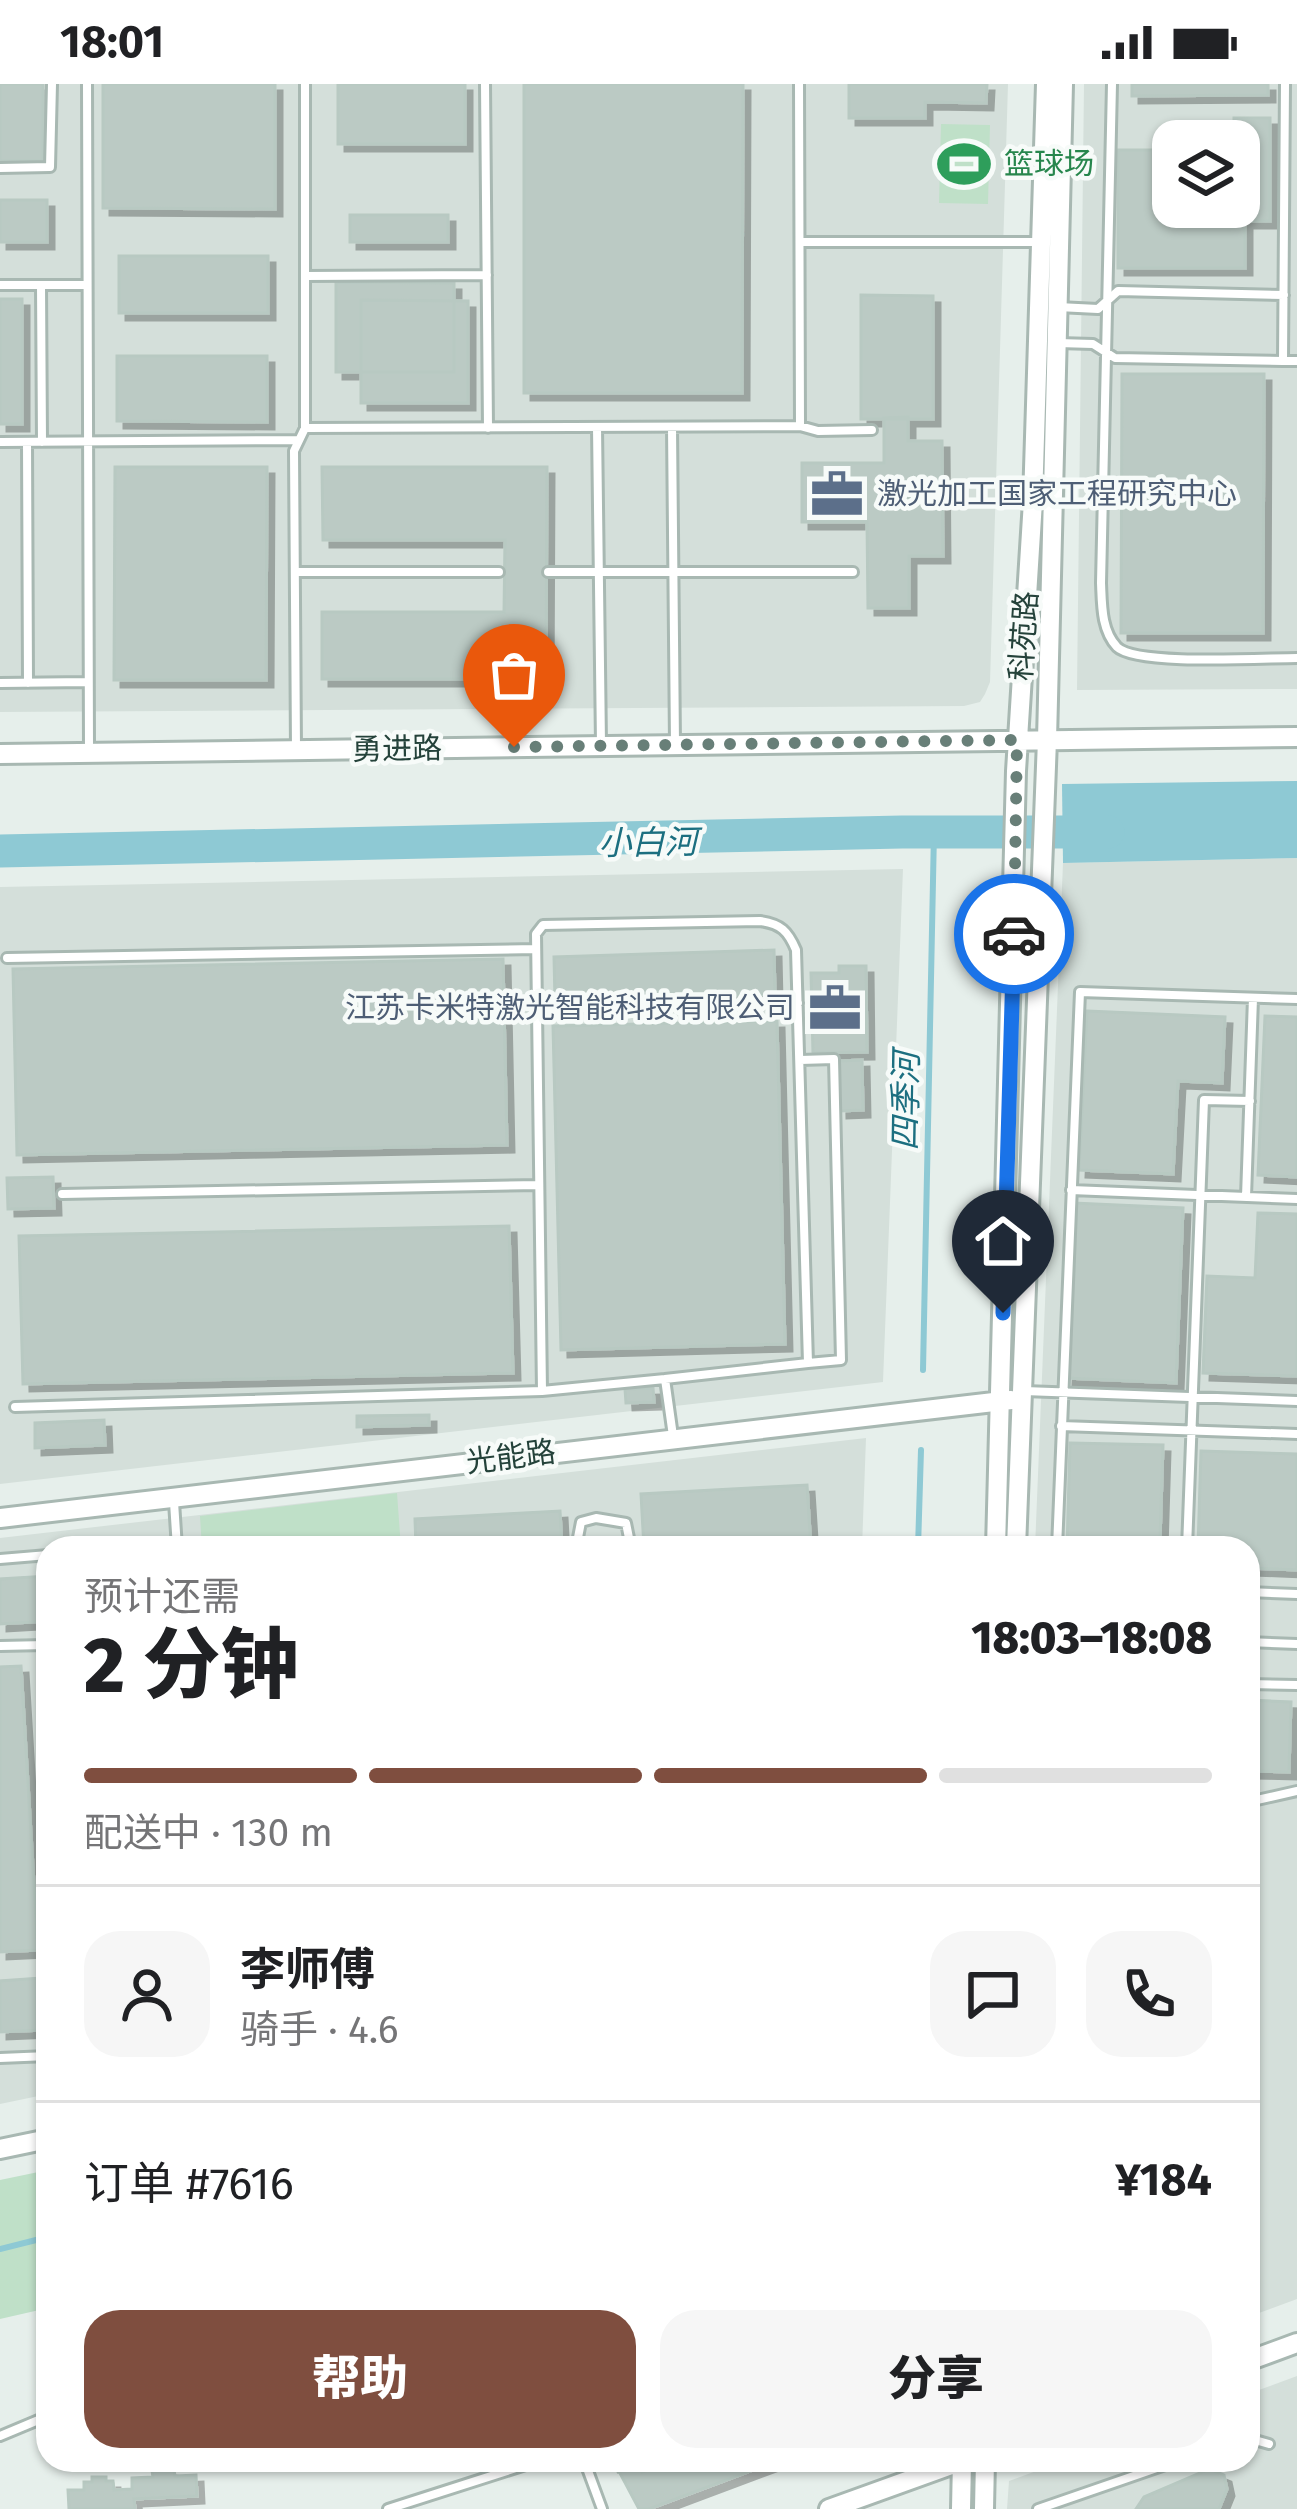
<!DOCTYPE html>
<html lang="zh">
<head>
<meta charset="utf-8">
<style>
  body { margin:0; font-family:"Fira Sans","Noto Sans SC",sans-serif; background:#f6f6f6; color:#202124; height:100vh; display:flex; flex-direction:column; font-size:45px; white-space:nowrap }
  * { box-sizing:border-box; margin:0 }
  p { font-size:39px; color:#757577 }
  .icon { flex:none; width:66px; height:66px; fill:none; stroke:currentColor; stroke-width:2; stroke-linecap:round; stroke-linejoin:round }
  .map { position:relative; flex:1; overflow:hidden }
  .details { position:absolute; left:36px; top:1452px; width:1224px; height:936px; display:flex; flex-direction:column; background:#fff; border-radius:36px; box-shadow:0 3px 9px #0004 }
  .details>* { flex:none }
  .tools { position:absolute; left:1152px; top:36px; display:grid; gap:24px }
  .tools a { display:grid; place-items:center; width:108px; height:108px; border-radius:24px; background:#fff; box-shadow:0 3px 9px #0004; font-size:60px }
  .pin { position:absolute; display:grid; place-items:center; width:102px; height:102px; color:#fff; margin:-123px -51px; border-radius:50% 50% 50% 0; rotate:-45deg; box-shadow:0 0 12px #0007 }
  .pin .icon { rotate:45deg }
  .courier { position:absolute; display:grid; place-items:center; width:120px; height:120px; margin:-60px; border:9px solid #1a73e8; border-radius:50%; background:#fff; color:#222; box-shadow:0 3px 15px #0007 }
  .summary em { font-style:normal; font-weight:800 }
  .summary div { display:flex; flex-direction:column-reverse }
  .summary { display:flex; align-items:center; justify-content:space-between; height:204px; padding:0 48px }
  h1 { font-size:78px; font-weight:800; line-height:90px }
  .bar { display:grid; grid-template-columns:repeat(4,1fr); gap:18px 12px; align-content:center; height:144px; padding:0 48px }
  .bar i { height:15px; border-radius:9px; background:#e0e0e0 }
  .bar .active { background:#7f4e3f }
  .bar p { grid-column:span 4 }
  .line { display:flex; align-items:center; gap:30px; padding:0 48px; border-top:3px solid #e0e0e0 }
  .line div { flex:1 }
  .round { display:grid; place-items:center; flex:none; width:126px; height:126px; border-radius:36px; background:#f6f6f6 }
  .action { display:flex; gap:24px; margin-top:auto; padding:24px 48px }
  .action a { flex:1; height:138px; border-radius:36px; background:#7f4e3f; color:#fff; font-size:48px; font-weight:800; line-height:138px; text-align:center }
  .action a+a { background:#f6f6f6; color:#202124 }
  .status { display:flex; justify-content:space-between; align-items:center; height:84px; padding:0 60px; background:#fff; direction:ltr }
  .status svg { height:33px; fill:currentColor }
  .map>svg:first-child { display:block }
  .built { fill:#d4dfda; fill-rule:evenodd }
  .green { fill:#bfe0c8 }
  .water { fill:#8ec9d4 }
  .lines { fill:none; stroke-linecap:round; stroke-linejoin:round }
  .stream { stroke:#8ec9d4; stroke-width:6 }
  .river { stroke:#8ec9d4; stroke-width:33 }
  .building { fill:#bbcac4; stroke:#b8c9c2; stroke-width:3; filter:url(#shadow) }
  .service-casing { stroke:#a8b8b2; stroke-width:14 }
  .tertiary-casing { stroke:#a8b8b2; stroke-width:24 }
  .service { stroke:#fff; stroke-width:8 }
  .tertiary { stroke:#fff; stroke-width:18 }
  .done { stroke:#687f78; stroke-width:12; stroke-dasharray:0 21.6 }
  .route { stroke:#1a73e8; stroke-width:15 }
  .labels { text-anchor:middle; stroke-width:9; stroke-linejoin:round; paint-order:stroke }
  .leisure-label { font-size:30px; fill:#27864d; stroke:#f7fbf9; text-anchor:start }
  .service-label { font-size:30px; fill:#4e5e75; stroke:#f7fbf9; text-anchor:start }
  .street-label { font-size:30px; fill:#24423a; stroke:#f7fbf9 }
  .water-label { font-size:33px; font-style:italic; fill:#1c6f80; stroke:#f7fbf9 }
</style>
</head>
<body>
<div class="status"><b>18:01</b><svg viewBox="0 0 49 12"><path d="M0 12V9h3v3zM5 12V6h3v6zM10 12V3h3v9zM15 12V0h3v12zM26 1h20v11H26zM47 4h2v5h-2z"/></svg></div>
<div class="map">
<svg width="1297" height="2425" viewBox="0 0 1297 2425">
  <defs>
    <filter id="shadow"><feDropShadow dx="7" dy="7" stdDeviation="0" flood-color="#0004"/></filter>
  </defs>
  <rect width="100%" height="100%" fill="#e6efeb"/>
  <path class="built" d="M0,0H1008L990,598L985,610L980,618L964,622L0,628Z
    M1084,0H1297V605L1077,606ZM1173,57H1239V123H1173Z
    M1297,774V2215L1248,2233V1464H1035L1063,779Z
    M903,785L883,1298L0,1400V803Z
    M866,1354L862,1464H48V2010L0,2020V1454Z
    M1297,2292V2425H1007L1009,2397L1066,2376H1248V2310Z"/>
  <path class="green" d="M941,40L990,41L988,120L939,119Z
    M397,1409L401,1464H202L200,1432Z
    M48,2086V2224L0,2235V2096Z"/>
  <path class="water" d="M1297,697V774L1063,779L1062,700Z"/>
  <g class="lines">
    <path class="stream" d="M923,1286L934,748
      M918,1464L921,1366
      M0,2165L48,2153"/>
    <path class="river" d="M0,767L902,748H1108"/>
  </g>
  <path class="building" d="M0,0H43V77H0Z
    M103,0H275V125L103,124Z
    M338,0H465V60H338Z
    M524,0H743L742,309H524Z
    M849,0H987L986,19L925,18V34H849Z
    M1132,0H1268V11L1132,12Z
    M1234,34H1270V137H1245V184H1118V66H1173V123H1239V57H1234Z
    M0,116H47V158H0Z
    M350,131H448V158H350Z
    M119,172H268V229H119Z
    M336,198L454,199V288H336Z
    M861,211L933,212V335H861Z
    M0,215H22V340H0Z
    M361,216L468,217V319H361Z
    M117,272H267V338L117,337Z
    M1122,290H1264L1263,549H1121Z
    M908,333V357H942L943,472H909V524H868L867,438H802V379H884V334Z
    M115,383H267L266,596H114Z
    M322,383H547L546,595H322V528H504L505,456H323Z
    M774,866L775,910L555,916L554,873Z
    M503,875L507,1061L17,1071L13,885Z
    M839,882H866L867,968L813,969L811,889H839Z
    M1087,927L1225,933L1222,999L1178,997L1173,1090L1079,1086Z
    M1265,932L1297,933V1093L1258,1091Z
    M777,937L785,1260L561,1266L553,942Z
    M862,976L863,1026L840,1027L839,977Z
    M53,1093L54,1124L8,1125L7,1094Z
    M1073,1119L1183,1124L1176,1299L1066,1294Z
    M1258,1129L1297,1130V1292L1203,1289L1207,1192L1255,1194Z
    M509,1142L513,1289L23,1300L19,1152Z
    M653,1304L654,1318L626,1319L625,1305Z
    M429,1331V1341L357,1343V1332Z
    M104,1336L105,1361L35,1364V1339Z
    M1070,1359L1163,1361L1160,1457H1136V1464H1067Z
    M1201,1367L1297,1370V1486L1248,1484V1464H1198Z
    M807,1401L811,1464H644L641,1410Z
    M560,1427L562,1464H416L415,1435Z
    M48,1492V1537L0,1540V1495Z
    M21,1582L38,1866L0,1868V1583Z
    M1248,1616L1291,1618L1289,1688L1248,1687Z
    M40,1894L43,1946L0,1948V1897Z
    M613,2376H675L642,2388L639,2381L618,2388Z
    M613,2376H780L649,2425H639Z
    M159,2382L174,2386L175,2392L196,2391L197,2412L134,2415L135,2425H69L68,2406H84V2398H92V2393H106V2397H113L114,2406L132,2405V2394L153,2393L152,2387L159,2386Z
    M1209,2385L1224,2391L1227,2405L1219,2425H1136L1144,2413Z"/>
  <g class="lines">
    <g class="service-casing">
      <path id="service" d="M87,0L89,664
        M485,0L488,344
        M799,0L800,342
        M1112,0L1101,499C1102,520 1101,546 1117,563C1136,582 1264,574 1297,574
        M1285,0L1283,277H1297
        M0,84L50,83L52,0
        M802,158H1039
        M305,192L487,191
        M0,201H87
        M41,201L42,358
        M1058,223L1098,225L1118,207L1284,211
        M1058,259L1093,260L1115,274L1283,277
        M597,343L601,660
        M672,343L675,660
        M305,344L800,342L818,347L872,346
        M0,358L299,356
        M27,358L28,599
        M295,488H499
        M548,488H853
        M0,599L88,598
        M296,665L294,367L305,344V0
        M7,874L536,865
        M537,925L798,919
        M800,976L834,975L841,1276L808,1279
        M1071,1106L1297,1115
        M62,1110L539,1101
        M1246,1113L1253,914
        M665,1295L542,1307L536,850L543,841L760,837C781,840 788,847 796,866L808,1279L665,1295L673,1352
        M1024,1307L1297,1317
        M15,1323L542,1307
        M1061,1342L1297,1350
        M174,1418L177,1464
        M139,1464L176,1461
        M576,1464L581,1438L596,1434L626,1439L631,1464
        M1057,1464L1080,908L1297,915
        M1187,1464L1204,1016L1250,1017
        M0,1475L48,1471
        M1248,1508L1297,1510
        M1248,1558L1297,1560
        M43,1561L48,1652
        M0,1562L46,1561
        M1248,1600L1297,1601
        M1248,1718L1297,1707
        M0,1974L48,1972
        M0,2352L48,2332
        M1248,2354L1269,2360
        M584,2376L602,2425
        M388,2425L541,2376
        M1038,2425L1180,2376"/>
    </g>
    <g class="tertiary-casing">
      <path id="tertiary" d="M0,670L1297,653
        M0,1434L1011,1316
        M996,1464L1016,687L1033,417L1046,0
        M1016,1464L1047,656L1063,0
        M0,2065L48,2055
        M1248,2277L1297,2259
        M829,2425L965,2376
        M961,2425L962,2376
        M984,2425L985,2376"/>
    </g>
    <use href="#service" class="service"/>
    <use href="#tertiary" class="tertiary"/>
  </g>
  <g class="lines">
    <path class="done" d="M514,663L1017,656L1014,850"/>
    <path class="route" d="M1003,1229L1014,850"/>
  </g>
  <defs>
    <g id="stadium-bare" transform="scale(4.14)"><path d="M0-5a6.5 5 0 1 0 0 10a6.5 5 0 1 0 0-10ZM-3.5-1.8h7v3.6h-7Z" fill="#2e9e5b" stroke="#f7fbf9" stroke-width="2.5" paint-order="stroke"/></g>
    <g id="office-bare" transform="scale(4.14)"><path d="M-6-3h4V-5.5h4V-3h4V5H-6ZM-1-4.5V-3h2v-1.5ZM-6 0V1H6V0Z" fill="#5c6f8a" stroke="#f7fbf9" stroke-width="2.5" paint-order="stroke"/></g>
  </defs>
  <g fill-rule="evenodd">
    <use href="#stadium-bare" x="964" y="80"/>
    <use href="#office-bare" x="837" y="410"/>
    <use href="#office-bare" x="835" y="924"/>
  </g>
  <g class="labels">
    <g class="leisure-label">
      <text x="1004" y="90">篮球场</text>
    </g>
    <g class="service-label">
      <text x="877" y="420">激光加工国家工程研究中心</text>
      <text x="795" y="934" text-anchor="end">江苏卡米特激光智能科技有限公司</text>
    </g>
    <g class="street-label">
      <text transform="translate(1024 552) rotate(-86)" y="10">科苑路</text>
      <text transform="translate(397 665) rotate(-1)" y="10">勇进路</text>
      <text transform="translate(511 1373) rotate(-7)" y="10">光能路</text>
    </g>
    <g class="water-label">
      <text transform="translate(648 758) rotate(-1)" y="12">小白河</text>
      <text transform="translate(905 1017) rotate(-89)" y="12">四季河</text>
    </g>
  </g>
</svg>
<div class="tools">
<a><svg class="icon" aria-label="layers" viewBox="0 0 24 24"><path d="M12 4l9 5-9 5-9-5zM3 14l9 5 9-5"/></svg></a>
</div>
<div class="pin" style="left:514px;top:663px;background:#ea580c"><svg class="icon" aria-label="bag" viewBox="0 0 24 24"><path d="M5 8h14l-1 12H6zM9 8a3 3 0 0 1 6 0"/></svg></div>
<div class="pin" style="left:1003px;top:1229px;background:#1f2937"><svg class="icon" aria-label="home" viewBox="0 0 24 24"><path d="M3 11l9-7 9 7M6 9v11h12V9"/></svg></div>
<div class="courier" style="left:1014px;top:850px"><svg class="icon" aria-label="car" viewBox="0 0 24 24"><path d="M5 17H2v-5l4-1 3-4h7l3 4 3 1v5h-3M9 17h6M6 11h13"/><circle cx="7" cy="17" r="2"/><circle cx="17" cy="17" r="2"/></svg></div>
<section class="details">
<div class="summary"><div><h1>2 分钟</h1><p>预计还需</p></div><em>18:03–18:08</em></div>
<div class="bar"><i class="active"></i><i class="active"></i><i class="active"></i><i></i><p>配送中 · 130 m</p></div>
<div class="line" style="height:216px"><a class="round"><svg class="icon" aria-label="person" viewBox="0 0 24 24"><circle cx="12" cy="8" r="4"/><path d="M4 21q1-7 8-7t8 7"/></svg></a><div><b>李师傅</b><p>骑手 · 4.6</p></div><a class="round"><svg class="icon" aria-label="chat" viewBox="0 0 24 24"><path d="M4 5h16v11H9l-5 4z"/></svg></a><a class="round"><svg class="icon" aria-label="phone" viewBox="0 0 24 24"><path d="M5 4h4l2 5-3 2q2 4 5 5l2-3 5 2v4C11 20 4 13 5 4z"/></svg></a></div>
<div class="line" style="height:156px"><div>订单 #7616</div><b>¥184</b></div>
<div class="action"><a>帮助</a><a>分享</a></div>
</section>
</div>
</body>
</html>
